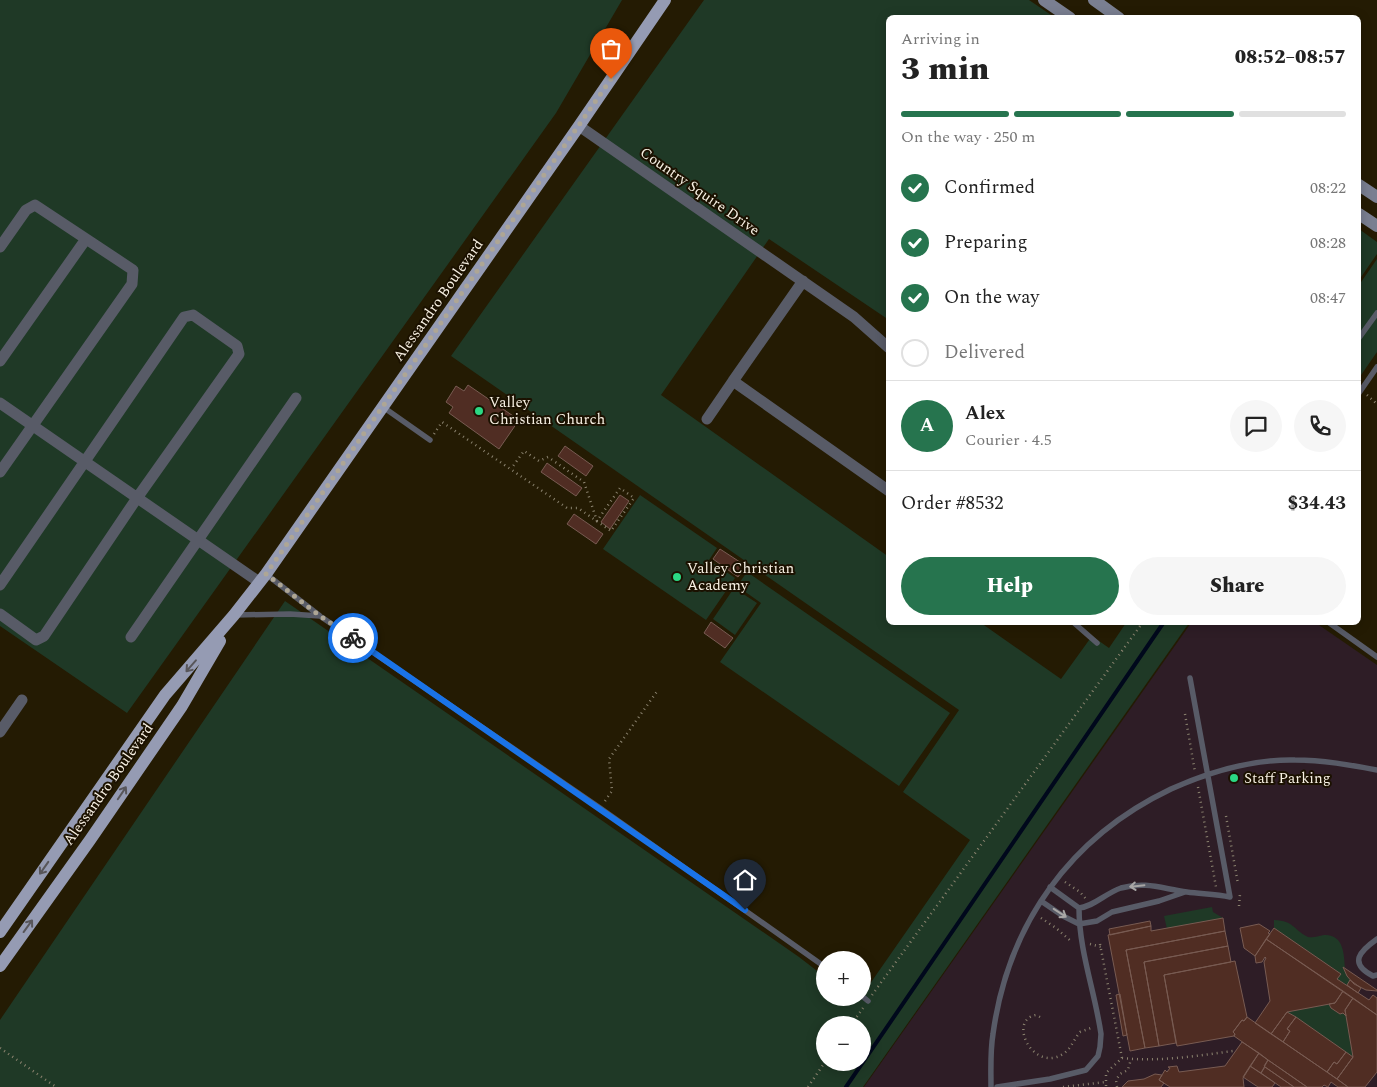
<!DOCTYPE html>
<html lang="en">
<head>
<meta charset="utf-8">
<style>
  body { margin:0; font-family:Spectral,serif; background:#f6f6f6; color:#222; height:100vh; display:flex; flex-direction:column; font-size:19px; white-space:nowrap }
  * { box-sizing:border-box; margin:0 }
  p { font-size:16px; color:#767676 }
  .icon { flex:none; width:28px; height:28px; fill:none; stroke:currentColor; stroke-width:2; stroke-linecap:round; stroke-linejoin:round }
  .map { position:relative; flex:1; overflow:hidden }
  .drawer { position:absolute; left:886px; top:15px; width:475px; height:610px; display:flex; flex-direction:column; background:#fff; border-radius:8px; box-shadow:0 2px 12px #0003 }
  .drawer>* { flex:none }
  .controls { position:absolute; left:816px; top:951px; display:grid; gap:10px }
  .controls a { display:grid; place-items:center; width:55px; height:55px; border-radius:50%; background:#fff; box-shadow:0 2px 12px #0003; font-size:25px }
  .pin { position:absolute; display:grid; place-items:center; width:42px; height:42px; color:#fff; margin:-51px -21px; border-radius:50% 50% 50% 0; rotate:-45deg; box-shadow:0 0 5px #0007 }
  .pin .icon { rotate:45deg }
  .courier { position:absolute; display:grid; place-items:center; width:50px; height:50px; margin:-25px; border:4px solid #1a73e8; border-radius:50%; background:#fff; color:#222; box-shadow:0 1px 6px #0007 }
  .overview em { font-style:normal; font-weight:800 }
  .overview div { display:flex; flex-direction:column-reverse }
  .overview { display:flex; align-items:center; justify-content:space-between; height:85px; padding:0 15px }
  h1 { font-size:32px; font-weight:800; line-height:38px }
  .bar { display:grid; grid-template-columns:repeat(4,1fr); gap:8px 5px; align-content:center; height:60px; padding:0 15px }
  .bar i { height:6px; border-radius:4px; background:#e0e0e0 }
  .bar .current { background:#26744e }
  .bar p { grid-column:span 4 }
  .line { display:flex; align-items:center; gap:12px; padding:0 15px; border-top:1px solid #e0e0e0 }
  .line div { flex:1 }
  .round { display:grid; place-items:center; flex:none; width:52px; height:52px; border-radius:26px; background:#f6f6f6 }
  ol { padding:0 15px; list-style:none }
  li { display:flex; align-items:center; gap:15px; height:55px }
  li p { margin-inline-start:auto }
  li .icon { padding:5px; border-radius:50%; background:#26744e; color:#fff; stroke-width:4 }
  li:last-child { color:#767676 }
  li i { width:28px; height:28px; border:2px solid #e0e0e0; border-radius:50% }
  .cta { display:flex; gap:10px; margin-top:auto; padding:10px 15px }
  .cta a { flex:1; height:58px; border-radius:30px; background:#26744e; color:#fff; font-size:20px; font-weight:800; line-height:58px; text-align:center }
  .cta a+a { background:#f6f6f6; color:#222 }
  .map>svg:first-child { display:block }
  .medical { fill:#2e1d26 }
  .green { fill:#1f3926; fill-rule:evenodd }
  .lines { fill:none; stroke-linecap:round; stroke-linejoin:round }
  .stream { stroke:#00081c; stroke-width:4 }
  .building { fill:#502d23; stroke:#785b52 }
  .path { stroke:#8b836f; stroke-width:2.5; stroke-dasharray:1 4; stroke-linecap:butt }
  .lane { stroke:#585b67; stroke-width:5.5 }
  .street { stroke:#585b67; stroke-width:11 }
  .secondary { stroke:#7a7f91; stroke-width:12 }
  .primary { stroke:#959bb3; stroke-width:12 }
  .oneway { stroke:#58565a }
  .oneway2 { stroke:#a8a6a5 }
  .done { stroke:#aea695; stroke-width:5; stroke-dasharray:0 9 }
  .route { stroke:#1a73e8; stroke-width:6 }
  .poi-dot { fill:#2bd884; stroke:#1b1100; stroke-width:2 }
  .labels { text-anchor:middle; stroke-width:4; stroke-linejoin:round; paint-order:stroke }
  .street-label { font-size:15px; fill:#f8f1e3; stroke:#1b1100 }
  .poi-label { font-size:15px; fill:#f8f1e3; stroke:#1b1100; text-anchor:start }
</style>
</head>
<body>
<div class="map">
<svg width="1377" height="1087" viewBox="0 0 1377 1087">
  <rect width="100%" height="100%" fill="#241b03"/>
  <path class="medical" d="M1191,623H1316L1377,665V1087H864Z"/>
  <path class="green" d="M0,0H622L556,113L127,713L0,626Z
    M704,0H1029L1054,17L889,18V320L769,239L661,395L889,557V622L981,623L1061,679L1092,636L1109,648L1126,623H1189L863,1087H0V1020L285,601L799,957L825,977V998H853L858,1001L970,840L903,792L959,710L451,356ZM825,1025H862V1062H825Z
    M1359,229L1377,242V254L1359,280Z
    M1377,259V352L1359,378V285Z
    M640,495L717,548L709,560L735,578L706,620L603,549Z
    M747,572L950,713L899,786L720,662L761,603L737,586Z
    M734,588L757,603L735,635L713,619Z
    M1212,907L1213,912L1223,918L1167,929L1164,916Z
    M1274,920C1295,921 1292,929 1308,937C1314,938 1318,936 1324,935C1344,934 1344,955 1345,968H1343L1350,980L1347,985L1337,979L1341,974L1274,928Z
    M1329,1004L1331,1008L1340,1014L1343,1013L1346,1016L1353,1057L1287,1012Z"/>
  <g class="lines">
    <path class="stream" d="M846,1087L1164,622"/>
  </g>
  <path class="building" d="M468,385L519,420L499,449L449,413L453,407L446,402L456,386L464,391Z
    M565,446L593,466L586,476L558,456Z
    M547,463L582,488L576,496L541,472Z
    M620,495L629,501L610,529L601,522Z
    M574,514L603,534L596,544L567,524Z
    M720,549L746,566L738,577L713,559Z
    M711,622L733,638L725,648L704,633Z
    M1223,918L1225,931L1126,950L1145,1048L1130,1051L1108,935L1151,926V931Z
    M1150,921L1151,926L1110,935L1109,929Z
    M1259,924L1270,931L1268,933L1270,934L1255,956L1244,948L1240,928Z
    M1274,928L1341,974L1337,979L1369,1000L1373,995L1377,998V1015L1266,939Z
    M1225,931L1228,946L1144,962L1159,1046L1145,1048L1126,950Z
    M1266,939L1343,991L1335,1003L1287,1012L1271,1034L1255,1023L1270,1001L1264,962L1266,958L1265,957L1262,962L1256,963L1255,956Z
    M1228,946L1231,962L1164,975L1176,1043L1159,1046L1144,962Z
    M1235,961L1247,1017L1244,1021L1242,1020L1233,1032L1235,1034L1234,1036L1177,1046L1164,975Z
    M1343,967L1377,990V991L1366,990L1354,984L1347,976Z
    M1350,980L1361,988L1358,993L1347,985Z
    M1343,991L1353,998L1345,1010L1346,1016L1343,1013L1340,1014L1331,1008L1329,1004L1335,1003Z
    M1120,994L1127,1035L1123,1036L1116,995Z
    M1353,998L1377,1015V1072L1365,1087H1348L1337,1079L1353,1057L1345,1010Z
    M1287,1012L1296,1017L1287,1029L1290,1031L1283,1042L1271,1034Z
    M1247,1017L1337,1079L1348,1087H1338L1331,1082L1328,1087L1324,1085L1322,1087H1307L1268,1060L1234,1036L1235,1034L1233,1032L1242,1020L1244,1021Z
    M1296,1017L1346,1052L1337,1064L1334,1062L1327,1072L1283,1042L1290,1031L1287,1029Z
    M1242,1042L1259,1053L1243,1078L1244,1087H1170L1159,1080L1165,1070L1167,1072L1170,1068L1168,1067L1177,1066L1179,1072L1225,1066Z
    M1346,1052L1353,1057L1337,1079L1327,1072L1334,1062L1337,1064Z
    M1259,1053L1268,1060L1261,1073L1250,1066Z
    M1268,1060L1307,1087H1294L1265,1067L1264,1066Z
    M1250,1066L1275,1083L1272,1087H1258L1243,1077Z
    M1265,1067L1294,1087H1281L1261,1073Z
    M1155,1074L1162,1075L1159,1080L1164,1083L1161,1087H1122L1128,1081L1144,1079Z"/>
  <g class="lines">
    <path class="path" d="M1367,395L1377,404
      M434,434L442,422L567,508H578L611,531L634,498L620,488L597,521L584,482L548,457L539,461L524,451L511,469
      M1185,714L1195,772
      M1198,787L1216,887
      M605,801L612,791L609,759L658,690
      M1226,816L1238,884
      M1065,882L1080,892L1086,899
      M1239,906L1240,894
      M1041,918L1056,928L1072,942
      M1090,944L1101,947
      M1100,944L1122,1058L1106,1073V1087
      M872,995L1143,622
      M1040,1017L1036,1015C1007,1020 1033,1073 1063,1054C1071,1049 1074,1039 1080,1032L1091,1028
      M851,1025L863,1008
      M0,1048L56,1087
      M1122,1058C1159,1062 1196,1056 1233,1051
      M808,1087L825,1062
      M1063,1087L1106,1082
      M1117,1087L1116,1080L1120,1074L1128,1070L1131,1059"/>
    <path class="lane" d="M1359,338L1377,313
      M1359,393L1377,367
      M383,407L430,440
      M266,574L320,616L600,808L825,967
      M235,615L290,614L320,616
      M1073,622L1097,643
      M1328,622L1377,657
      M1050,887L1079,908C1093,907 1106,893 1121,888C1146,881 1163,889 1187,892C1202,894 1216,894 1230,897L1190,678
      M1041,901L1063,916L1079,924L1097,921L1112,912L1159,901L1185,892
      M1377,939C1360,951 1348,963 1373,976L1377,975
      M862,996L868,1001
      M991,1087C991,1070 990,1052 993,1034C1008,924 1070,837 1171,789C1209,772 1253,759 1295,760C1323,760 1350,765 1377,770
      M997,1087L1050,1079L1086,1070L1098,1056L1100,1047L1101,1034C1095,992 1079,951 1079,908"/>
    <path class="street" d="M579,126L854,317L889,348
      M0,247L26,210L35,205L133,270L132,284L0,472
      M803,281L733,381L889,491
      M0,361L86,239
      M0,403L259,582
      M707,419L733,381
      M0,585L184,317L193,315L237,346L239,354L137,498L44,636L36,640L0,614
      M131,637L296,398
      M0,732L22,700"/>
    <path class="secondary" d="M1044,0L1070,18
      M1094,0L1119,18
      M1359,185L1377,197
      M1359,214L1377,226"/>
    <path class="primary" d="M0,932L165,695L234,615L266,574L579,126L665,0
      M0,966L90,840L182,706L220,641"/>
  </g>
  <defs><path id="oneway-shaft" d="M-6 0H5M1.5-3L5.5 0L1.5 3" fill="none" stroke-width="1.6" stroke-linecap="round" stroke-linejoin="round" transform="scale(1.25)"/></defs>
  <g class="oneway">
    <use href="#oneway-shaft" transform="translate(191 666) rotate(131)"/>
    <use href="#oneway-shaft" transform="translate(122 793) rotate(-56)"/>
    <use href="#oneway-shaft" transform="translate(44 868) rotate(125)"/>
    <use href="#oneway-shaft" transform="translate(28 926) rotate(-54)"/>
  </g>
  <g class="oneway2">
    <use href="#oneway-shaft" transform="translate(1137 886) rotate(174)"/>
    <use href="#oneway-shaft" transform="translate(1060 913) rotate(33)"/>
  </g>
  <g class="lines">
    <path class="done" d="M353,638L320,616L266,574L611,79"/>
    <path class="route" d="M353,638L745,910"/>
  </g>
  <g class="poi-dot">
    <circle cx="479" cy="411" r="5"/>
    <circle cx="677" cy="577" r="5"/>
    <circle cx="1234" cy="778" r="5"/>
  </g>
  <g class="labels">
    <g class="street-label">
      <text transform="translate(700 191) rotate(35)" y="5">Country Squire Drive</text>
      <text transform="translate(438 300) rotate(-55)" y="5">Alessandro Boulevard</text>
      <text transform="translate(108 784) rotate(-55)" y="5">Alessandro Boulevard</text>
    </g>
    <g class="poi-label">
      <text x="489" y="407">Valley<tspan x="489" dy="17">Christian Church</tspan></text>
      <text x="687" y="573">Valley Christian<tspan x="687" dy="17">Academy</tspan></text>
      <text x="1244" y="783">Staff Parking</text>
    </g>
  </g>
</svg>
<div class="controls">
<a>+</a>
<a>−</a>
</div>
<div class="pin" style="left:611px;top:79px;background:#ea580c"><svg class="icon" aria-label="bag" viewBox="0 0 24 24"><path d="M5 8h14l-1 12H6zM9 8a3 3 0 0 1 6 0"/></svg></div>
<div class="pin" style="left:745px;top:910px;background:#1f2937"><svg class="icon" aria-label="home" viewBox="0 0 24 24"><path d="M3 11l9-7 9 7M6 9v11h12V9"/></svg></div>
<div class="courier" style="left:353px;top:638px"><svg class="icon" aria-label="bike" viewBox="0 0 24 24"><circle cx="6" cy="16" r="4"/><circle cx="18" cy="16" r="4"/><path d="M6 16l4-8h5l3 8M10 8l3 8H6M13 5h3"/></svg></div>
<section class="drawer">
<div class="overview"><div><h1>3 min</h1><p>Arriving in</p></div><em>08:52–08:57</em></div>
<div class="bar"><i class="current"></i><i class="current"></i><i class="current"></i><i></i><p>On the way · 250 m</p></div>
<ol>
<li><svg class="icon" aria-label="check" viewBox="0 0 24 24"><path d="M5 12l5 5 9-10"/></svg>Confirmed<p>08:22</p></li>
<li><svg class="icon" aria-label="check" viewBox="0 0 24 24"><path d="M5 12l5 5 9-10"/></svg>Preparing<p>08:28</p></li>
<li><svg class="icon" aria-label="check" viewBox="0 0 24 24"><path d="M5 12l5 5 9-10"/></svg>On the way<p>08:47</p></li>
<li><i></i>Delivered</li>
</ol>
<div class="line" style="height:90px"><b class="round" style="background:#26744e;color:#fff">A</b><div><b>Alex</b><p>Courier · 4.5</p></div><a class="round"><svg class="icon" aria-label="chat" viewBox="0 0 24 24"><path d="M4 5h16v11H9l-5 4z"/></svg></a><a class="round"><svg class="icon" aria-label="phone" viewBox="0 0 24 24"><path d="M5 4h4l2 5-3 2q2 4 5 5l2-3 5 2v4C11 20 4 13 5 4z"/></svg></a></div>
<div class="line" style="height:65px"><div>Order #8532</div><b>$34.43</b></div>
<div class="cta"><a>Help</a><a>Share</a></div>
</section>
</div>
</body>
</html>
